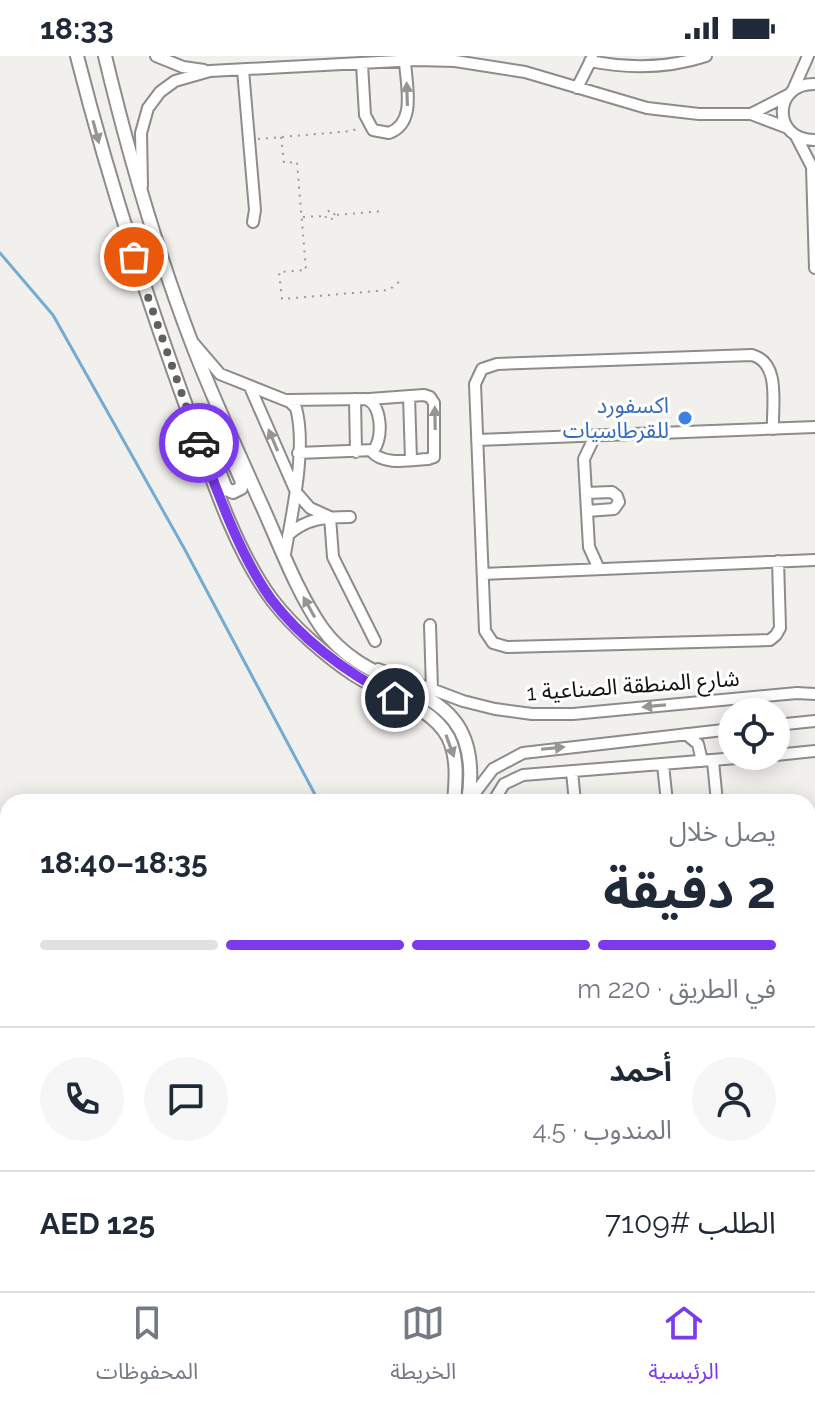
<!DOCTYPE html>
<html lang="ar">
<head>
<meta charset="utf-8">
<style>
  body { margin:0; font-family:Raleway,"Noto Sans Arabic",sans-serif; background:#f6f6f7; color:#1f2937; direction:rtl; height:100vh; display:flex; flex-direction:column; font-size:30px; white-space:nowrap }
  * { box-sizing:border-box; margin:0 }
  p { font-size:26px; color:#747a83 }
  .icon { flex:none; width:44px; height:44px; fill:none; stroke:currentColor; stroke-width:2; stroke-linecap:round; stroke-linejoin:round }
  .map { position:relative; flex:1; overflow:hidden; direction:ltr }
  .drawer { position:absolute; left:0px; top:738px; width:816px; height:498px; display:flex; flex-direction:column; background:#fff; border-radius:24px 24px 0 0; box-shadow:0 4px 20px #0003; direction:rtl }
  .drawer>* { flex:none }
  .tools { position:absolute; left:718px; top:642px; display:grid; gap:16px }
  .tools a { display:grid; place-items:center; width:72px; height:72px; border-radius:50%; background:#fff; box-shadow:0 4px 20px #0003; font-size:40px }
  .pin { position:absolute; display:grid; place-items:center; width:68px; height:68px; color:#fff; margin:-34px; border:4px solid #fff; border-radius:50%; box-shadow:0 2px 8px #0007 }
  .courier { position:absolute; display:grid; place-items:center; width:80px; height:80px; margin:-40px; border:6px solid #7c3aed; border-radius:50%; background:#fff; color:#222; box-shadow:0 2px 10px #0007 }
  .summary em { font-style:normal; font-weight:700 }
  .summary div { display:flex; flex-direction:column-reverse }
  .summary { display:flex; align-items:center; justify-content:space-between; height:136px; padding:0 40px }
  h1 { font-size:52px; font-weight:700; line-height:60px }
  .bar { display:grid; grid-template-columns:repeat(4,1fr); gap:12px 8px; align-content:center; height:96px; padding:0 40px }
  .bar i { height:10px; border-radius:6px; background:#e0e1e3 }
  .bar .active { background:#7c3aed }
  .bar p { grid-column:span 4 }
  .line { display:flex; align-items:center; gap:20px; padding:0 40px; border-top:2px solid #e0e1e3 }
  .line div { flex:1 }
  .round { display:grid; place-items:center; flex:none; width:84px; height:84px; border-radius:42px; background:#f6f6f7 }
  .status { display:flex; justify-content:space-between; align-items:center; height:56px; padding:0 40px; background:#fff; direction:ltr }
  .status svg { height:22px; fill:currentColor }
  .tab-bar { display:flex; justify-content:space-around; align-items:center; height:112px; border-top:2px solid #e0e1e3; background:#fff; font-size:22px; color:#747a83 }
  .tab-bar a { display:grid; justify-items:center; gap:4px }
  .tab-bar .active { color:#7c3aed }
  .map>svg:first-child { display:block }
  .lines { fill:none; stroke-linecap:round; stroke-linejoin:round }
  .stream { stroke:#73abd2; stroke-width:3 }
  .minor-casing { stroke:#8e8c8a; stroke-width:14 }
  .major-casing { stroke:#8e8c8a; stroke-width:16 }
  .path { stroke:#9b9a98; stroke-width:2; stroke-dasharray:2 6; stroke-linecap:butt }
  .minor { stroke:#fff; stroke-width:10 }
  .major { stroke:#fff; stroke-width:12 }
  .oneway { fill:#959594 }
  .done { stroke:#62605f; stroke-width:8; stroke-dasharray:0 14.4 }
  .route { stroke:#7c3aed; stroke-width:10 }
  .shop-dot { fill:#3f7fe0; stroke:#fff; stroke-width:3 }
  .labels { text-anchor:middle; stroke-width:6; stroke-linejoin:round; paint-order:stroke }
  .shop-label { font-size:22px; fill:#366cbe; stroke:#fff; text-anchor:end }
  .street-label { font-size:22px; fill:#141312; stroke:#fff }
</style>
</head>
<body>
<div class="status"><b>18:33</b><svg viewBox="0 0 49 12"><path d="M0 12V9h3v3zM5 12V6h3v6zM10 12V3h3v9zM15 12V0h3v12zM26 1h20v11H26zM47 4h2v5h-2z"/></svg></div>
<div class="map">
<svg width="815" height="1235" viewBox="0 0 815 1235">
  <rect width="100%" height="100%" fill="#f2f0ed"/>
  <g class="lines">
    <path class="stream" d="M0,197L53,259L184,492L319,746
      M577,1228L581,1235"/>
    <g class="minor-casing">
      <path id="minor" d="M156,0L183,11L204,14
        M590,5C629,13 669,12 706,0
        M362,8L365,59L373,74L389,77C417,67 406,29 405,5
        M243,14L255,154L253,166
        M815,28C772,27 772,85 815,84
        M577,32L592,2
        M793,34L808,0
        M751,58L788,39
        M796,80L812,111L815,212
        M142,130L141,77L148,52L160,36L175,25L210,15L417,4L455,5L525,16L647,52L699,58H751L788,72
        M190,283L220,318L290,346L296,352C307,392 292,457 285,498
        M250,331L296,436L310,452L330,461
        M409,340L411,404
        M355,343L356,396
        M369,343L424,339L430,341L434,347V401L428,403C410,404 384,410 371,395
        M287,344L366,343C382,349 383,380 374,394L298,397
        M773,373C772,348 781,307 752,299L497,308L482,313L475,328L485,575L493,587L507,591L770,584L776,579L780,572L778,505
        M595,380L584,403L589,491L599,513
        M477,384L815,371
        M586,437L612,436L617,440L619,446L614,453L587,455
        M330,461L333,501L375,585
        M288,479C307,462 325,461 350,461
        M483,518L815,504
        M430,569L432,633
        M378,613L463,645L495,653L532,658H573L797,637L815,638
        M776,669L815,665
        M686,678L698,688L702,705
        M776,699L815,695
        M713,705L717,746
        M663,709L667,746
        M572,716L575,746
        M468,746L493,713L523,697L732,673
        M493,746L504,728L523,719L762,700
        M808,835L815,834
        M808,1019L815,1018
        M808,1157H815
        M756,1228L760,1235"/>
    </g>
    <g class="major-casing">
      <path id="major" d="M77,0C108,122 146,240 189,358C210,417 235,495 273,545C294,572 325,599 353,618C382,638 430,648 448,681C458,701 456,724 454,746
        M105,0C128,96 156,193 191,285C211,338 235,389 258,441C278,484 295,533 322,572C376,648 488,618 468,746
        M210,392L226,433L233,436L241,432L242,426L230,398
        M635,1228L639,1235
        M647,1228L651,1235"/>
    </g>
    <path class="path" d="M281,81L284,107L297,106L306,214L279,216L282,243L389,234L400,225
      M258,83L352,75L358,72
      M335,159L331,154L325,157L326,162L331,164L335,159L384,155
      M303,161L324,160"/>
    <use href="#minor" class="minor"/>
    <use href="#major" class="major"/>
  </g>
  <defs><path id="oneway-solid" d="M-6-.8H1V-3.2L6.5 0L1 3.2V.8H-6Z" transform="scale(2)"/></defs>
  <g class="oneway">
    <use href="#oneway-solid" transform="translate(407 38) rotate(-92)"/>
    <use href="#oneway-solid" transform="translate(96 76) rotate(75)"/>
    <use href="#oneway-solid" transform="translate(435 362) rotate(-91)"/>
    <use href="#oneway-solid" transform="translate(273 384) rotate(-113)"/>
    <use href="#oneway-solid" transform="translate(309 551) rotate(-119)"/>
    <use href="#oneway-solid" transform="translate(654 650) rotate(175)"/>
    <use href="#oneway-solid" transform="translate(450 690) rotate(70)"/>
    <use href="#oneway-solid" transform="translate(553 692) rotate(-6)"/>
  </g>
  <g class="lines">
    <path class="done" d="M134,201L199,387"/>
    <path class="route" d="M199,387C218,437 240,500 271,543C303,585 349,618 395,642"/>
  </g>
  <circle class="shop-dot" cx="685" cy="362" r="8"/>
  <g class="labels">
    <g class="shop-label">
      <text x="669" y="357">اكسفورد<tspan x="669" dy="25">للقرطاسيات</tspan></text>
    </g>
    <g class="street-label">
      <text transform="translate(633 629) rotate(-4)" y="8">شارع المنطقة الصناعية 1</text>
    </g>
  </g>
</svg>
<div class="tools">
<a><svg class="icon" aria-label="locate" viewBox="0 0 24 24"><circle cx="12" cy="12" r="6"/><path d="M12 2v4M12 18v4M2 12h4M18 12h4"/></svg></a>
</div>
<div class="pin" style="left:134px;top:201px;background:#ea580c"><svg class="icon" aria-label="bag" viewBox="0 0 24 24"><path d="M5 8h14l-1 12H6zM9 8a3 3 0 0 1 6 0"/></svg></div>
<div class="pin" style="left:395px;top:642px;background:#1f2937"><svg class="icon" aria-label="home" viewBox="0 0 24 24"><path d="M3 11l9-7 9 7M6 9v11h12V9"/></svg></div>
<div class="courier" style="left:199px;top:387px"><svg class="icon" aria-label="car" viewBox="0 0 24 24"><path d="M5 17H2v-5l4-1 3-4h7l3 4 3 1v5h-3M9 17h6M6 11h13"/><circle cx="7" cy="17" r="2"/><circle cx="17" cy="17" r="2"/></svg></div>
<section class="drawer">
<div class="summary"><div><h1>2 دقيقة</h1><p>يصل خلال</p></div><em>18:35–18:40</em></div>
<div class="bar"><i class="active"></i><i class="active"></i><i class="active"></i><i></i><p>في الطريق · 220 m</p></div>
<div class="line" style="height:144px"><a class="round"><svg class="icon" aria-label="person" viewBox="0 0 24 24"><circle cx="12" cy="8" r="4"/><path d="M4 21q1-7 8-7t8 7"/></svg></a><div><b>أحمد</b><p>المندوب · 4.5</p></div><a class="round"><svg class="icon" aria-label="chat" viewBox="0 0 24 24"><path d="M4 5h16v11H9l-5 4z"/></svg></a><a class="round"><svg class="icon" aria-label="phone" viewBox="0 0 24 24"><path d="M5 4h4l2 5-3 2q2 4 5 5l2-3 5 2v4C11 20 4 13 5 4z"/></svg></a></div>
<div class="line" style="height:104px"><div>الطلب #7109</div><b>AED 125</b></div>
</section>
</div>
<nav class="tab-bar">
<a class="active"><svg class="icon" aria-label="home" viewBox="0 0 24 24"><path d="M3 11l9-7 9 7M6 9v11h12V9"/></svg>الرئيسية</a>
<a><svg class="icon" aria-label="map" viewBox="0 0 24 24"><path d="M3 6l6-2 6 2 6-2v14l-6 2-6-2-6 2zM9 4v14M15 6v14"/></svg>الخريطة</a>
<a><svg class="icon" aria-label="saved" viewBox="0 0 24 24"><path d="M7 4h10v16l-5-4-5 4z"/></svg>المحفوظات</a>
</nav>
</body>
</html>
